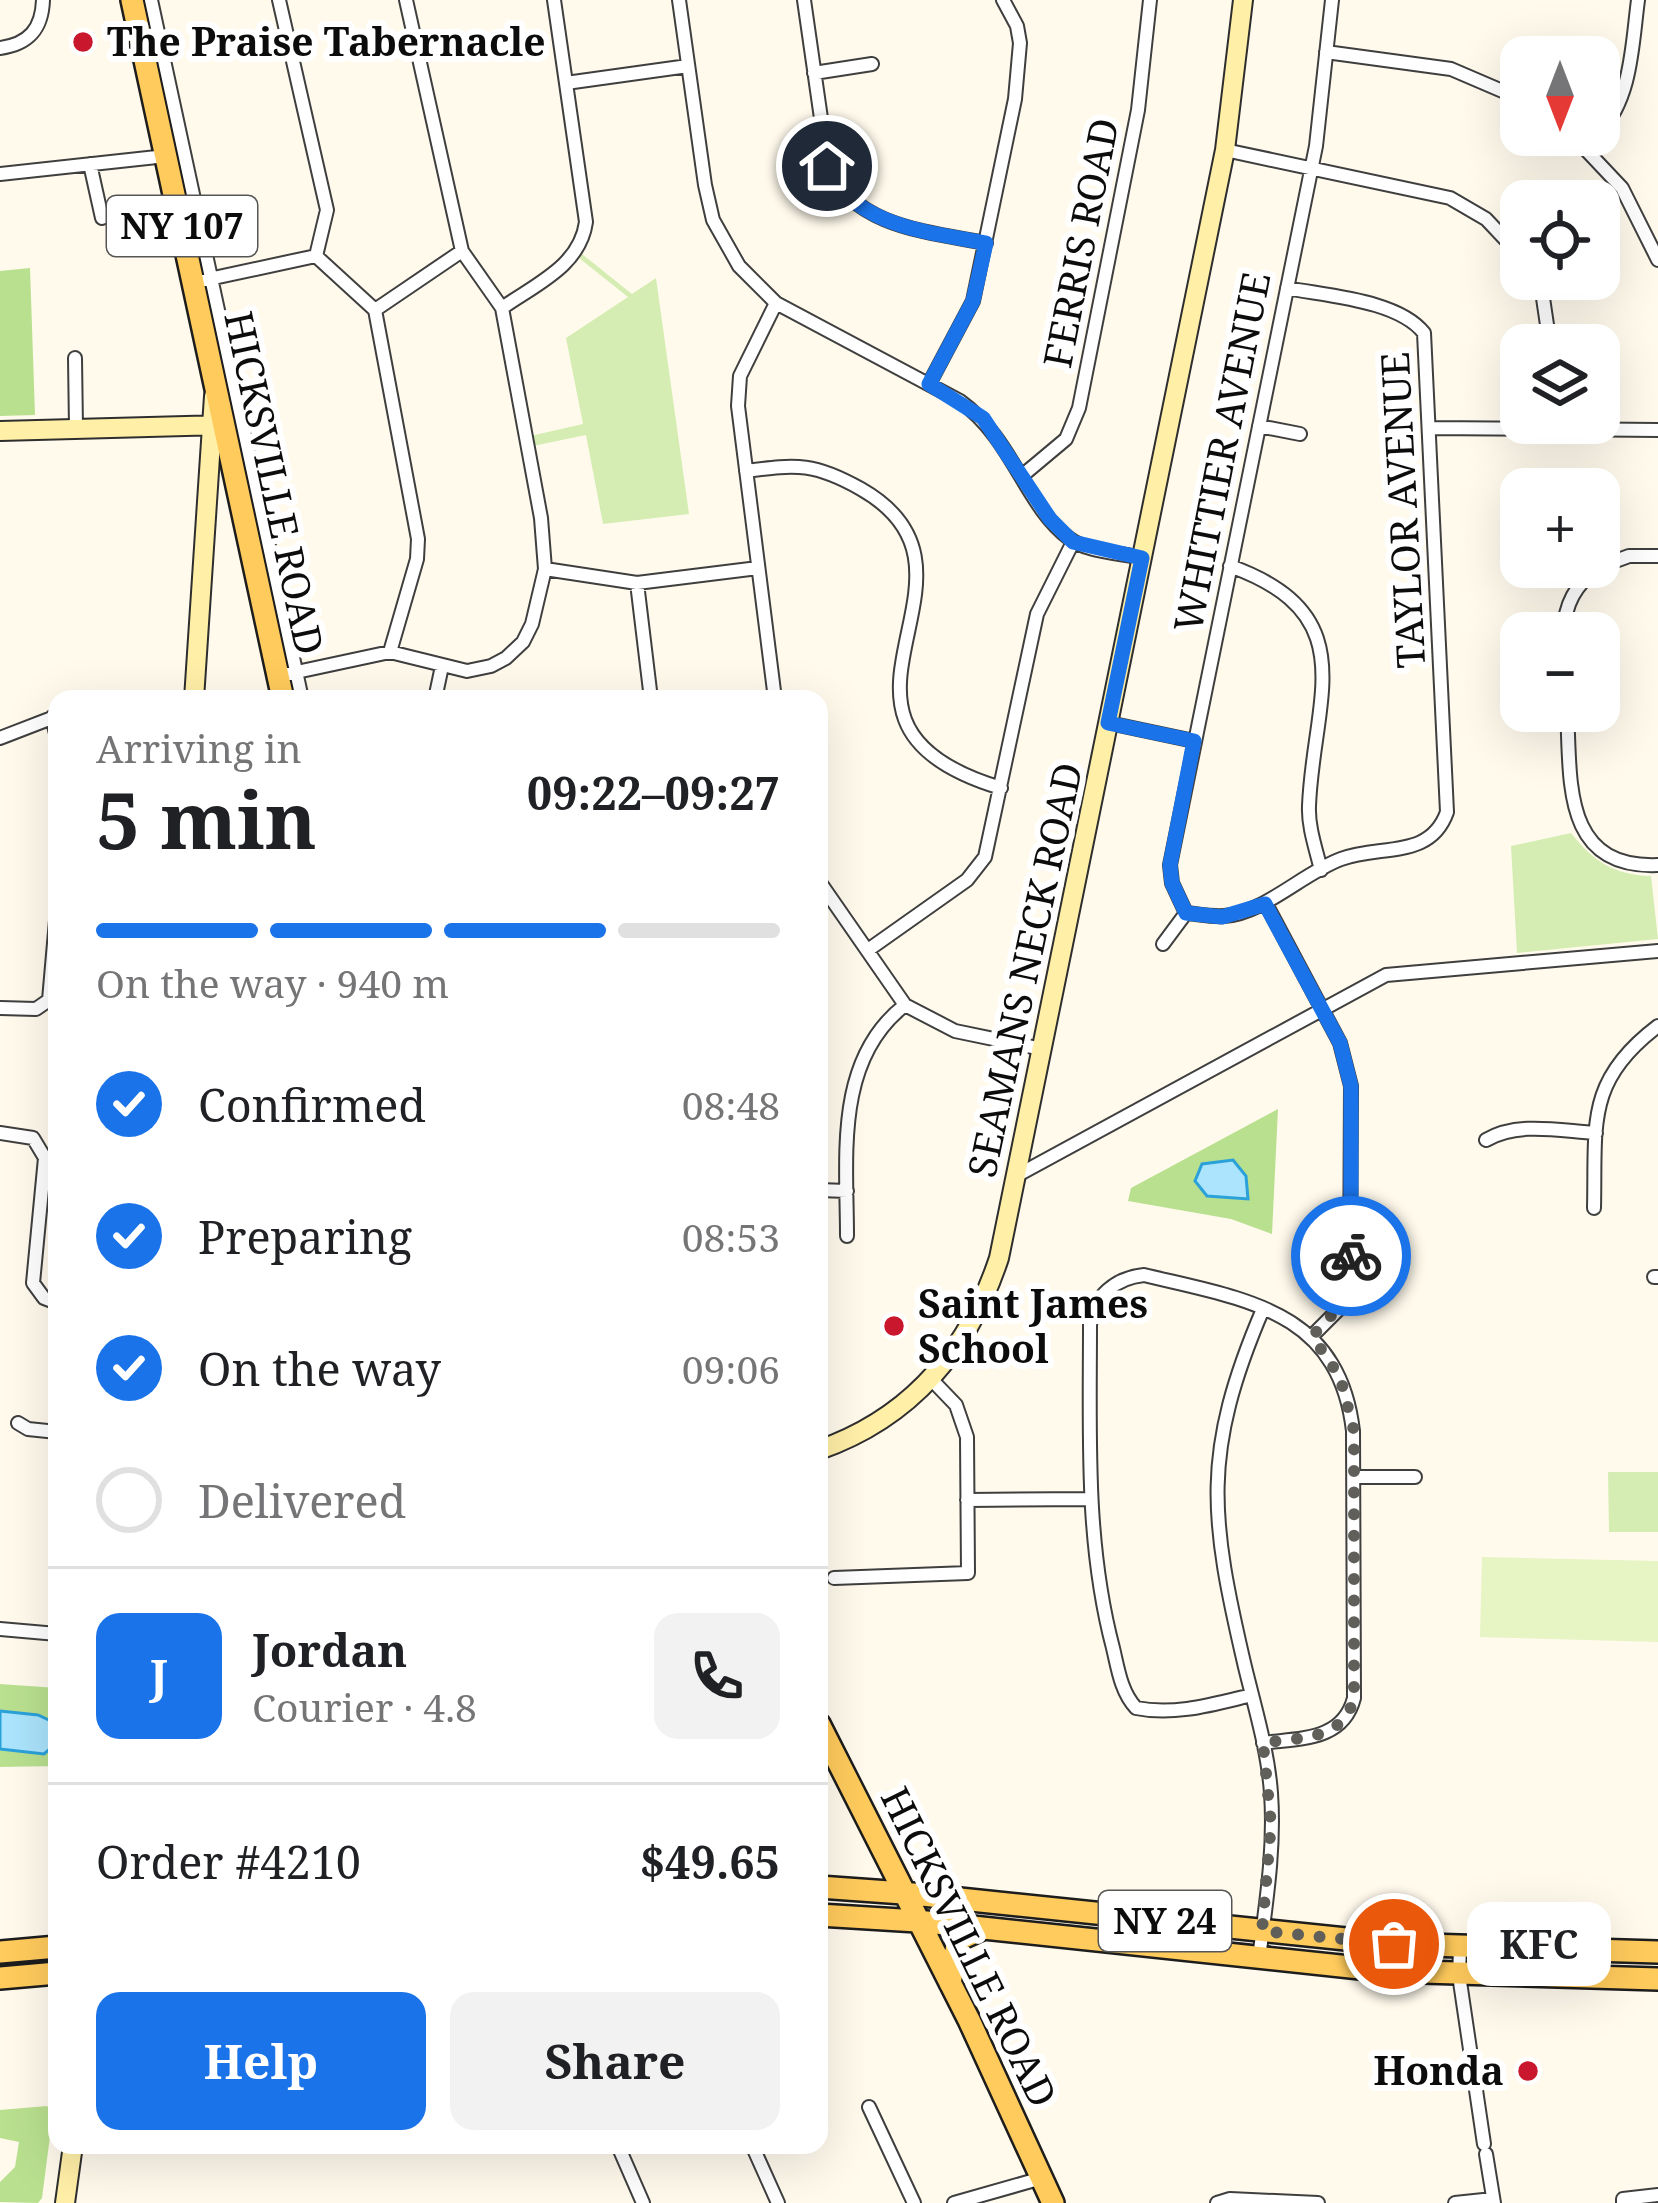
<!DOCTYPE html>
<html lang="en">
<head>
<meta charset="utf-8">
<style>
  body { margin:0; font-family:"Noto Serif",serif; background:#f2f2f2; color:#202124; height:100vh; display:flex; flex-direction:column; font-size:45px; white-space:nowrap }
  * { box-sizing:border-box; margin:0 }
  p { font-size:39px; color:#757577 }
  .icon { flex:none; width:66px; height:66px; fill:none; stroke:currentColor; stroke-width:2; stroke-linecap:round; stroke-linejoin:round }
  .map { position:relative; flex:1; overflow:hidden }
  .sheet { position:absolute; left:48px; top:690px; width:780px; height:1464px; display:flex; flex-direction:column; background:#fff; border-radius:24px; box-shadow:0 12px 48px #0002 }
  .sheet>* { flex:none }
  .needle { width:78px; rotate:180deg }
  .buttons { position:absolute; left:1500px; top:36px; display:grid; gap:24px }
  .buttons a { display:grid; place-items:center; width:120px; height:120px; border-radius:24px; background:#fff; box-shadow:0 12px 48px #0002; font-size:60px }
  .pin { position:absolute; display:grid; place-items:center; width:102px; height:102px; color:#fff; margin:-51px; border:6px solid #fff; border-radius:50%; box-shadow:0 3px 12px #0007 }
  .courier { position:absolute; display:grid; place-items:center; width:120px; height:120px; margin:-60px; border:9px solid #1a73e8; border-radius:50%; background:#fff; color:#222; box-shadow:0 3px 15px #0007 }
  .bubble { position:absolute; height:84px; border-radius:24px; background:#fff; box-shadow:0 12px 48px #0002; font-size:39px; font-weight:700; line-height:84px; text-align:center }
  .headline em { font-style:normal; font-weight:700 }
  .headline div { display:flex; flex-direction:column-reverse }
  .headline { display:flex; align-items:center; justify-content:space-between; height:204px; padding:0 48px }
  h1 { font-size:78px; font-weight:700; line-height:90px }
  .bar { display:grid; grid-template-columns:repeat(4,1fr); gap:18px 12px; align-content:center; height:144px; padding:0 48px }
  .bar i { height:15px; border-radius:9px; background:#e0e0e0 }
  .bar .active { background:#1a73e8 }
  .bar p { grid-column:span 4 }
  .line { display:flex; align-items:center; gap:30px; padding:0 48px; border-top:3px solid #e0e0e0 }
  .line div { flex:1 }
  .round { display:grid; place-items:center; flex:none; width:126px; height:126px; border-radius:24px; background:#f2f2f2 }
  ol { padding:0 48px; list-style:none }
  li { display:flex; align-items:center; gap:36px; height:132px }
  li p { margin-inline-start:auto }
  li .icon { padding:12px; border-radius:50%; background:#1a73e8; color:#fff; stroke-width:4 }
  li:last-child { color:#757577 }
  li i { width:66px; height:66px; border:6px solid #e0e0e0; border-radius:50% }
  .primary-button { display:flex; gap:24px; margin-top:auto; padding:24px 48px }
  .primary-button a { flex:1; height:138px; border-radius:24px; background:#1a73e8; color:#fff; font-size:48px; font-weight:700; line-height:138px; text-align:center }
  .primary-button a+a { background:#f2f2f2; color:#202124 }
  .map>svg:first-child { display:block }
  .green { fill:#d5edb2 }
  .forest { fill:#b9e08f }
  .pitch { fill:#e7f4c4 }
  .water { fill:#abe4fc; stroke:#2ba1da; stroke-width:3 }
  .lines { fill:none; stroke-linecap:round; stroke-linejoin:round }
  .minor-casing { stroke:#3f3f3f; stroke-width:16 }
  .secondary-casing { stroke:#2e2e2e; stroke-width:22 }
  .primary-casing { stroke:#1d1d1d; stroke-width:26 }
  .minor { stroke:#fff; stroke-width:12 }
  .secondary { stroke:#ffefa7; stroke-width:18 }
  .primary { stroke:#ffcb5c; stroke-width:21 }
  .done { stroke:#615f5a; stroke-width:12; stroke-dasharray:0 21.6 }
  .route { stroke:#1a73e8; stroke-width:15 }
  .poi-dot { fill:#c9172d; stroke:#fff; stroke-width:4.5 }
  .labels { text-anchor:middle; stroke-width:12; stroke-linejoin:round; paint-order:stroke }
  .shield { fill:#fff; stroke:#555; stroke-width:3 }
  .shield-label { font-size:36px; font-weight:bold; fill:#0c0c0c }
  .poi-label { font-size:39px; font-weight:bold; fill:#0c0c0c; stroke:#fff; text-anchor:start }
  .street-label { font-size:39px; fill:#0c0c0c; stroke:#fff }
</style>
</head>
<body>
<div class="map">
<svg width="1658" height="2203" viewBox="0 0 1658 2203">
  <rect width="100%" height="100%" fill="#fffaec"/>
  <path class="green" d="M582,254L632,294L656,278L689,514L603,524L586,435L528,447L526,437L583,424L566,338L628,297L579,258Z
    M1571,833C1593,861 1614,875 1651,876L1658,939L1517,953L1511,846Z
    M1608,1472H1658V1532H1609Z"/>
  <path class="forest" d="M30,268L35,415L0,416V271Z
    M1278,1109L1272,1234L1231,1219L1128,1201L1131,1188Z
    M0,1684L57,1688V1766L0,1767Z
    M47,2106L53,2113L42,2198L38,2203L0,2202V2182L15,2167L19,2142L0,2138V2110Z"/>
  <path class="pitch" d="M1482,1557L1658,1561V1642L1480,1637Z"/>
  <path class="water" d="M1233,1160L1246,1176L1248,1199L1207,1196L1195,1181L1202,1164Z
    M0,1711L38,1715L55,1723L57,1743L44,1754L0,1749Z"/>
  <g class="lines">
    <g class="minor-casing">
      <path id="minor" d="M151,0L302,699
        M279,0L327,210L316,256
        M679,0L705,185L713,220L739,266L776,303L960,401C1014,440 1025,506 1070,539C1087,552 1121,553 1142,558
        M804,0L828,167C854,227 929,232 986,243
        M0,48C29,44 42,29 43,0
        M1326,52L1451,69L1521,99
        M814,73L872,64
        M566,83L688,66
        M1599,133C1632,98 1632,45 1638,0
        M1572,135L1622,188L1658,260
        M1225,150L1450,198L1486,219L1521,256
        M90,164L102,218
        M0,174L166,156
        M316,256L375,310L418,539L417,559L390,652
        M1535,279L1543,298L1550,345
        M195,282L316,256
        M502,308C536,284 580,266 586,222L554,0
        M375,310L462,251
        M75,358L76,428
        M929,384L973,301L1015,99L1020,43L1017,26L1003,0
        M1259,426L1300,434
        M1430,428L1658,430
        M746,471C798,464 815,463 861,489C1012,575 781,722 1001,788
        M1023,475L1066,439L1079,408L1138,110L1150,0
        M1230,566C1366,615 1313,699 1309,806C1308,827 1316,849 1321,870
        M1599,567L1629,556H1658
        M545,569L637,583L758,568
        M637,583L651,699
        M1564,633C1564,604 1576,585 1598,567
        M278,676L390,652L467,671L491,666L506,658L523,642L532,624L545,569L541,518L502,308L462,251L406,0
        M435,699L442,666
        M775,699L738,406L740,376L776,303
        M1567,711C1571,779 1561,869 1658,865
        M52,717L57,738
        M1109,723L1194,741
        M0,738L57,716
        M819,881L905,1005L955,1031L1042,1049
        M1266,904L1340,1043L1351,1086L1350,1280L1338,1310L1312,1336
        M1186,913L1172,883L1170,865L1316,146L1332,0
        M1186,913C1198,914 1211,917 1224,916C1263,914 1303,873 1341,859C1380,844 1430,860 1447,812L1424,333C1398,300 1327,296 1287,288
        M1163,944L1186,913
        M868,950L967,880L985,857L1037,614L1073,542
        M0,1008L36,1009L49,1000L57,909
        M0,1133L33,1138L45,1158L33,1283L44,1298L57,1303
        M1486,1140C1518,1121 1560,1131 1596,1133
        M1016,1176L1386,975L1658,951
        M819,1190L847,1191
        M1594,1208C1596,1125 1585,1081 1658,1026
        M847,1236C847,1157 834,1060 905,1005
        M1654,1277H1658
        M18,1423L28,1429L57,1432
        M1354,1477H1415
        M967,1500L1091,1499
        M834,1578L968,1573L967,1437L956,1405L931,1379
        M0,1629L57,1634
        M1252,1695C1214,1704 1175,1716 1136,1708C1121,1692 1118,1669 1113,1648C1085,1542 1090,1435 1090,1325C1094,1296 1115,1278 1144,1275C1243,1299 1339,1309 1353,1431L1354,1698C1343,1741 1300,1738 1263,1743
        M1460,1949L1459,1975L1484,2144
        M1259,1958C1266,1903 1275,1849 1271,1793C1268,1751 1255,1708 1245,1667C1210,1517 1201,1454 1263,1309
        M869,2107L914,2203
        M752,2145L778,2203
        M619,2148L643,2203
        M1486,2154L1494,2203
        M954,2203L1042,2178
        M1217,2203L1230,2199L1318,2203
        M1455,2203L1493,2199
        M1623,2203V2199L1658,2195"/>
    </g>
    <g class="secondary-casing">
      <path id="secondary" d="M0,431L223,425
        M194,699L214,396
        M819,1450C911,1418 969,1349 999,1258L1225,150L1243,0
        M65,2203L73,2145"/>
    </g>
    <g class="primary-casing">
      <path id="primary" d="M132,0L283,699
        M819,1724L969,2020L1053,2203
        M819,1887L903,1893L1394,1944L1658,1952
        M819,1915L917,1921L1388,1971L1658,1979
        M0,1952L57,1947
        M0,1978L57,1973
        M950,1983L958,1940L982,1929"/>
    </g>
    <use href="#minor" class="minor"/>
    <use href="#secondary" class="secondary"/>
    <use href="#primary" class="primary"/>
  </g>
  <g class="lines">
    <path class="done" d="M1351,1256C1351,1293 1338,1311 1312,1336L1340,1377L1354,1431V1698C1343,1741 1300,1737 1263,1743L1271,1824L1262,1931L1394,1944"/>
    <path class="route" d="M827,166C854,227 929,232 986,243L973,301L929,384L983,418L1050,519L1073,542L1142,558L1108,723L1194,741L1170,865L1172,883L1186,913L1222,917L1265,904L1340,1043L1351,1086V1256"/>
  </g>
  <g class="poi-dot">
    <circle cx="83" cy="42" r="12"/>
    <circle cx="894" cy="1326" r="12"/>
    <circle cx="1528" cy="2071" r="12"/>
  </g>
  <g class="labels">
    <g class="shield">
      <rect x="107" y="196" width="150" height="60" rx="9"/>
      <rect x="1099" y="1891" width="132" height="60" rx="9"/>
    </g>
    <g class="shield-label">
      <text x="182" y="239">NY 107</text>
      <text x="1165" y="1934">NY 24</text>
    </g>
    <g class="poi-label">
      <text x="107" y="56">The Praise Tabernacle</text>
      <text x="918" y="1318">Saint James<tspan x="918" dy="45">School</tspan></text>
      <text x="1504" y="2085" text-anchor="end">Honda</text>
    </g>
    <g class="street-label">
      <text transform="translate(1081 243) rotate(-79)" y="14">FERRIS ROAD</text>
      <text transform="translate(1222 452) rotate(-79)" y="14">WHITTIER AVENUE</text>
      <text transform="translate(274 483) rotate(78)" y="14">HICKSVILLE ROAD</text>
      <text transform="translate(1403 510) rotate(-93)" y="14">TAYLOR AVENUE</text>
      <text transform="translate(1025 970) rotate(-78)" y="14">SEAMANS NECK ROAD</text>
      <text transform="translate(969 1947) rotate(64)" y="14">HICKSVILLE ROAD</text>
    </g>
  </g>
</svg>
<div class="buttons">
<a><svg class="needle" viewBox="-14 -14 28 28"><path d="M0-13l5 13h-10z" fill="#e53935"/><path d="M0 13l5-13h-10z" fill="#757577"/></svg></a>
<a><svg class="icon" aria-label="locate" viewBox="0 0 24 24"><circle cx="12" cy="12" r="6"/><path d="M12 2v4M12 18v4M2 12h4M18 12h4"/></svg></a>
<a><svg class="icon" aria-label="layers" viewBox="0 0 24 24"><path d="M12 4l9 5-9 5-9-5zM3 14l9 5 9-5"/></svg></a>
<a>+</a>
<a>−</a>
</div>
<div class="pin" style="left:1394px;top:1944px;background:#ea580c"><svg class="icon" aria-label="bag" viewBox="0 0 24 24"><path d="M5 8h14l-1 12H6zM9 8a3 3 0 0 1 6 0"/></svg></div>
<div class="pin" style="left:827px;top:166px;background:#1f2937"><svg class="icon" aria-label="home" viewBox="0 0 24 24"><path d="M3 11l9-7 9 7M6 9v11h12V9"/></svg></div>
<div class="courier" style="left:1351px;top:1256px"><svg class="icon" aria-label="bike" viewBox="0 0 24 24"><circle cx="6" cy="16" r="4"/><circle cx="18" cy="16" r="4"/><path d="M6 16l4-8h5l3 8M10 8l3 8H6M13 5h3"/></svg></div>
<div class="bubble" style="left:1467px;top:1902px;width:144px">KFC</div>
<section class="sheet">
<div class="headline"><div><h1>5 min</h1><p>Arriving in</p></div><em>09:22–09:27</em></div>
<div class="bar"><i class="active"></i><i class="active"></i><i class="active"></i><i></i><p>On the way · 940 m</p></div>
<ol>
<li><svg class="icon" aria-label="check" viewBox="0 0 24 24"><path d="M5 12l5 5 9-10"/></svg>Confirmed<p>08:48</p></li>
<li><svg class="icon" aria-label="check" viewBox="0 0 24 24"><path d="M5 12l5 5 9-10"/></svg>Preparing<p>08:53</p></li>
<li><svg class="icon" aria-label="check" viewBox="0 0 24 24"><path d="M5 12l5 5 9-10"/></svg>On the way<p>09:06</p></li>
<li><i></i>Delivered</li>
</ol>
<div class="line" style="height:216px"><b class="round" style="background:#1a73e8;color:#fff">J</b><div><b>Jordan</b><p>Courier · 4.8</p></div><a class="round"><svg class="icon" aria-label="phone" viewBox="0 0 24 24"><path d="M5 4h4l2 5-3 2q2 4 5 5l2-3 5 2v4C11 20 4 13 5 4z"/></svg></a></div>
<div class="line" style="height:156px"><div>Order #4210</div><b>$49.65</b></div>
<div class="primary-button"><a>Help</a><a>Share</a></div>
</section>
</div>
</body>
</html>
